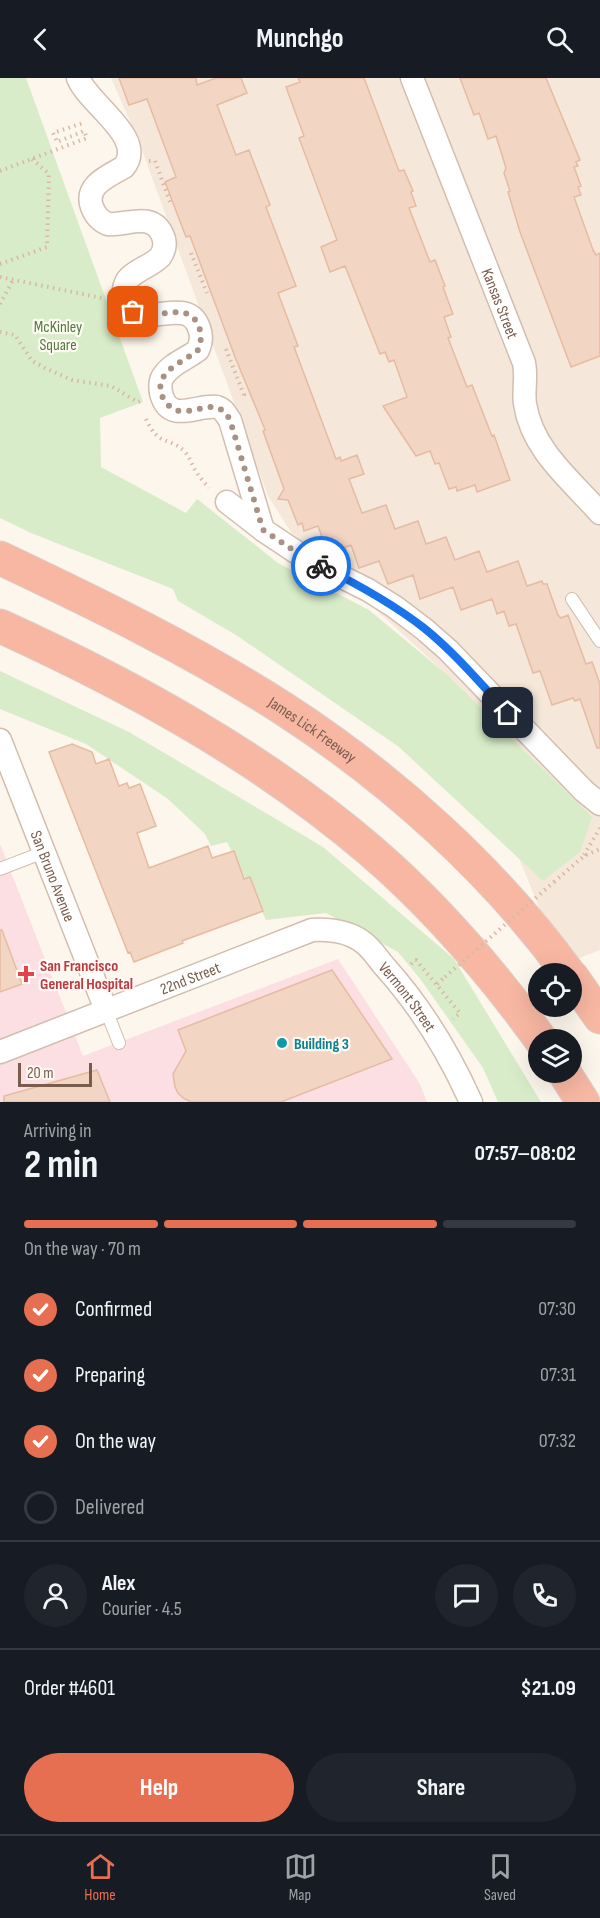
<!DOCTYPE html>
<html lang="en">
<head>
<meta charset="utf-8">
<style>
  body { margin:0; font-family:"Sofia Sans Condensed",sans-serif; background:#20242c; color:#f1f3f6; height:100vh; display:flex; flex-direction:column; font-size:22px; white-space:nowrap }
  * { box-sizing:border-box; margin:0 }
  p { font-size:20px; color:#9ea1a6 }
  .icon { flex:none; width:33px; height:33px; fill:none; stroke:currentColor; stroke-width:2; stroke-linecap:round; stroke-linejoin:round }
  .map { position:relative; height:1024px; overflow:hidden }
  .drawer { display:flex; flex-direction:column; background:#171b24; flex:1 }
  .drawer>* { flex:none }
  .fabs { position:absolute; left:528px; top:885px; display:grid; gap:12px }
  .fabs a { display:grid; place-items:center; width:54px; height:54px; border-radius:50%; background:#171b24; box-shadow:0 6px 24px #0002; font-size:30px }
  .scale { position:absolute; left:18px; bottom:15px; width:74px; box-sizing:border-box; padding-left:6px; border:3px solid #7a5c4d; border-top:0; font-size:16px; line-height:21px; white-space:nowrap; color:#7a5c4d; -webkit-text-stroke:4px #fffaf3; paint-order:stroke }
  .pin { position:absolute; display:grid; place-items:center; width:51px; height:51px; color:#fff; margin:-26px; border-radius:12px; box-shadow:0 3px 9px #0006 }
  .courier { position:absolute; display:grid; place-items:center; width:60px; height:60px; margin:-30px; border:4px solid #1a73e8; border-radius:50%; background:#fff; color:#222; box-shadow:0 2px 8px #0007 }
  .summary em { font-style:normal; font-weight:700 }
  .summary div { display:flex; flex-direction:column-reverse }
  .summary { display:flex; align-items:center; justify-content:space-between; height:102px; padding:0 24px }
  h1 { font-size:39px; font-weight:700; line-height:45px }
  .bar { display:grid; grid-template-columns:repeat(4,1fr); gap:9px 6px; align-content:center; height:72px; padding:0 24px }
  .bar i { height:8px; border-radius:4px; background:#363941 }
  .bar .current { background:#e76f51 }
  .bar p { grid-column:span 4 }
  .line { display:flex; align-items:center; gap:15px; padding:0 24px; border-top:2px solid #363941 }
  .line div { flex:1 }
  .round { display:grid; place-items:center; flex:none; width:63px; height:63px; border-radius:32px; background:#20242c }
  ol { padding:0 24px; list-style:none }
  li { display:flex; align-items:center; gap:18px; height:66px }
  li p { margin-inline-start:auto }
  li .icon { padding:6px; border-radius:50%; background:#e76f51; color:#fff; stroke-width:4 }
  li:last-child { color:#9ea1a6 }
  li i { width:33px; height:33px; border:3px solid #363941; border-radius:50% }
  .action { display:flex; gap:12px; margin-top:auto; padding:12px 24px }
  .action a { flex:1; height:69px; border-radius:36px; background:#e76f51; color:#fff; font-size:24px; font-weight:700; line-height:69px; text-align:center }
  .action a+a { background:#20242c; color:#f1f3f6 }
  header { display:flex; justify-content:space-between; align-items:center; height:78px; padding:0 24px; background:#171b24; font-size:27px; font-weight:700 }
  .menu { display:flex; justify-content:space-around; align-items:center; height:84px; border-top:2px solid #363941; background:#171b24; font-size:16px; color:#9ea1a6 }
  .menu a { display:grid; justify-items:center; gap:3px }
  .menu .current { color:#e76f51 }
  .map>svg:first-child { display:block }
  .residential { fill:#f5e8da }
  .medical { fill:#fbdfe3 }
  .green { fill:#d8ecc9 }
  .building { fill:#f3d5c3; stroke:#e6bba3; stroke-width:1.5 }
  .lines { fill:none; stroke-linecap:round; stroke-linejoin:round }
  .service-casing { stroke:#d1beb0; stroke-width:14 }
  .minor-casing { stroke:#d1beb0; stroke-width:25 }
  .motorway-casing { stroke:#dad1cd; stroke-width:35 }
  .path { stroke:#d9b8a5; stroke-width:4; stroke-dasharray:1.5 4.5; stroke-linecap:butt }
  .service { stroke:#fff; stroke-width:12 }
  .minor { stroke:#fff; stroke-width:22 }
  .motorway { stroke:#f7b7a3; stroke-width:33 }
  .path-bridge { stroke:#d9b8a5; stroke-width:4; stroke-dasharray:1.5 4.5; stroke-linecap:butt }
  .done { stroke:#a89285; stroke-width:6; stroke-dasharray:0 10.8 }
  .route { stroke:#1a73e8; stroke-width:8 }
  .health-dot { fill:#e0444e; stroke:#fffaf3; stroke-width:2 }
  .culture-dot { fill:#0f9aa8; stroke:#fffaf3; stroke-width:2 }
  .labels { text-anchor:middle; stroke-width:4.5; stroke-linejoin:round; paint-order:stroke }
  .street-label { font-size:16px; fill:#7a5c4d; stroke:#fffaf3 }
  .park-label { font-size:16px; fill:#537a41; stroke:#fffaf3 }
  .health-label { font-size:16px; font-weight:bold; fill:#be3a42; stroke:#fffaf3; text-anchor:start }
  .culture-label { font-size:16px; font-weight:bold; fill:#0d838f; stroke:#fffaf3; text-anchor:start }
</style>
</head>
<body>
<header><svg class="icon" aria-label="back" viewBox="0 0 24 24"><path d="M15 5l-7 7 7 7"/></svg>Munchgo<svg class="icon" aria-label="search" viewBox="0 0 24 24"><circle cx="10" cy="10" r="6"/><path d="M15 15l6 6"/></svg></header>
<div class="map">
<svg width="600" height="1024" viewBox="0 0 600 1024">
  <rect width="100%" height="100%" fill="#fdf6ec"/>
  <path class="residential" d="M111,0H600V872L562,887L445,595L291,454L268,418L139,64Z"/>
  <path class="medical" d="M0,766L83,978L338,881L420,1006L427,1024H0Z"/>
  <path class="green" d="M0,0H26L143,324L100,340L101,389L186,435L197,421L278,485L369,532L445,595L592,739L580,774L543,803L399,669L236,557L178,523L173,511L31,455L0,440Z
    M0,593L129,654L323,769L454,881L541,1024H498L483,990L421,902L398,874L326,835L266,842L227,764L211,768L205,756L168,721L86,666L0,631Z"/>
  <path class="building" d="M119,0H196L197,7L216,0H241L247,15L217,27L236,77L249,72L270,127L266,129L296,208L278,215L298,268L294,269L336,381L340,379L341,383L357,377L364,396L349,401L362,435L386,427L395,451L418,443L426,466L446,459L455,482L479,473L487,494L518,483L527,508L542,503L543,506H547L558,537L561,540L568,537L586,586L592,584L600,606V670H597L580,621L575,623L573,620L552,627L540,593L533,595L516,546L509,548L504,533L497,536L492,521L461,532L453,509L420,521L413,497L388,506L379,483L359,490L351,467L328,476L318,448L304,453L302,445L298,447L288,422L278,421L284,411L263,353L265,352L264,349L235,279L190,158L186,159L165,104L176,99L147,21L129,27Z
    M298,0H364L399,93L404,92L413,113L411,114L416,128L409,130L430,184L435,182L445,208L443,209L453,236L444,239L451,259L448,260L467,309L472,307L492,358L494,357L510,402L477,414L475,407L457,413L456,409L449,411L439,385L435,386L430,373L416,378L383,328L407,319L394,282L389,284L385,274L380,276L345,188L330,194L321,169L337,162L299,60L304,58L286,9L300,4Z
    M460,0H546L580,82L576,84L578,88L574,89L581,108L578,109L581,117L574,119L593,172L596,177L600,175V278L571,289L520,154L508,114L510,113L504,95L506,90L496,58L488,61L479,35L474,37Z
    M72,666L92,674L96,686L109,681L119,708L127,705L129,710L140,706L156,748L137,755L149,790L208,768L212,780L234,773L244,801L250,799L263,833L182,863L183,865L134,884L130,874L128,875L117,847L49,674Z
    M0,852H2L22,906L0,914Z
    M332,892L392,981L281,1024H191L183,1020L178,1015L175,1009L173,996L186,973L178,952Z
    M97,992L110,1024H4V1018Z"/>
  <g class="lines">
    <g class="service-casing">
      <path id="service" d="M572,521L600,563
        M0,791L44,774
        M106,932L119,965"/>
    </g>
    <g class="minor-casing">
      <g id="minor">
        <path d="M78,0C89,27 147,60 124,89C109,98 84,107 92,129C95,137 100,143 108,146C126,148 151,133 162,156C166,164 165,172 160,179C151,188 138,191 129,200C125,204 123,212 124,217C132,262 186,212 199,250C202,257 201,265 198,272C188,280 171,286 164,297C160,301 160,309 161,315C169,347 197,326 217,329C224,331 226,337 230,342L263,452"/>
        <path id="s1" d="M412,0L524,285C527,299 523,312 525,326C532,372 571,402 600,435"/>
        <path d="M227,424L263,452L308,482L368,512L395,529L424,551L448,572L584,713L600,726"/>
        <path id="s2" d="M0,662L106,932"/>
        <path id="s3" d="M0,974L312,852C330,851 349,853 364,865C372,871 378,881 385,889C421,929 449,975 471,1024"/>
      </g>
    </g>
    <g class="motorway-casing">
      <g id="motorway">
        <path id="s4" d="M0,480C97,526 194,573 284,631C392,701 493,792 569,896"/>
        <path d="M0,548C132,608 261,679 371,773C436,829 491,893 541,962"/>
        <path d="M572,899L600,939"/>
        <path d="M564,994L583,1024"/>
      </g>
    </g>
    <path class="path" d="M149,83H155L170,124
      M0,93L87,60L84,53L57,64L53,55L83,45
      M191,175L207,215
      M0,186L47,169L49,96L32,81
      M0,199L102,220
      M0,226L13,202
      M0,254L15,257L32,283L45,290L72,302L111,308L138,324L141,323
      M226,271L244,317L241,320
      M146,341C159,370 170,358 185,374C191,381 192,388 197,395C200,400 205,405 209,410
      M584,777L600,750
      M554,804L584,778L600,771
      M411,886L416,882L460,935L453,941
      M437,906L445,899"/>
    <use href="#service" class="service"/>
    <use href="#minor" class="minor"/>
    <use href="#motorway" class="motorway"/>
    <path class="path-bridge" d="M445,899L554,804"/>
  </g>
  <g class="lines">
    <path class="done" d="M133,234C153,246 188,219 199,249C202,257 201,265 198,272C183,285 151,294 163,320C167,327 173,333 181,333C192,334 203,329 213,329C222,330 226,335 230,342L263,452L308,482L321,488"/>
    <path class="route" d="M321,488C357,506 392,525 424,550C455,575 481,606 508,635"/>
  </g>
  <path class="health-dot" d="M23 887h6v6h6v6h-6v6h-6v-6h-6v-6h6z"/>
  <circle class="culture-dot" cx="282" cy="965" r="6"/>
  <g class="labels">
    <g class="street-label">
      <text dy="6" stroke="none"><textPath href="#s1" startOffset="242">Kansas Street</textPath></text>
      <text dy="6" stroke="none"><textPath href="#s4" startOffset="357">James Lick Freeway</textPath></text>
      <text dy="6" stroke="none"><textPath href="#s2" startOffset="146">San Bruno Avenue</textPath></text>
      <text dy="6" stroke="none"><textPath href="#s3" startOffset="204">22nd Street</textPath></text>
      <text dy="6" stroke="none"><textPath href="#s3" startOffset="459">Vermont Street</textPath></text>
    </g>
    <g class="park-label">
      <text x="58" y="254">McKinley<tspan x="58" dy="18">Square</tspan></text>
    </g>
    <g class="health-label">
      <text x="40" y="893">San Francisco<tspan x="40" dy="18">General Hospital</tspan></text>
    </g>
    <g class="culture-label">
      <text x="294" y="971">Building 3</text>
    </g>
  </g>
</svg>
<div class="fabs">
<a><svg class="icon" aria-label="locate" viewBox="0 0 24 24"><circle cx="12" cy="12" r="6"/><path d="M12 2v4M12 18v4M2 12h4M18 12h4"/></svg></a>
<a><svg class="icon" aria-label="layers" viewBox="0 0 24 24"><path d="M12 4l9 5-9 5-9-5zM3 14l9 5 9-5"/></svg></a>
</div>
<div class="scale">20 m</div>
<div class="pin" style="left:133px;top:234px;background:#ea580c"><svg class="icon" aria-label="bag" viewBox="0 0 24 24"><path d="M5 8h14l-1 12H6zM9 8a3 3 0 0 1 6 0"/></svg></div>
<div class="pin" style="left:508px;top:635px;background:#1f2937"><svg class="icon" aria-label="home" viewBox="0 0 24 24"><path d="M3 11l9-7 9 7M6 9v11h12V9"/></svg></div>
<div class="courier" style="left:321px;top:488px"><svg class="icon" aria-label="bike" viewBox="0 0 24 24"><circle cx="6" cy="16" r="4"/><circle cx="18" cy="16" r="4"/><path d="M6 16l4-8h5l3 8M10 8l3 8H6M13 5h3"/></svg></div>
</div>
<section class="drawer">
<div class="summary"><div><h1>2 min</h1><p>Arriving in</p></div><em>07:57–08:02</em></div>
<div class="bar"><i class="current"></i><i class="current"></i><i class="current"></i><i></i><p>On the way · 70 m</p></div>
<ol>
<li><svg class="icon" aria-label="check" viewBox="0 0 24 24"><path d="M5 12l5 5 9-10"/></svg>Confirmed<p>07:30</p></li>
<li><svg class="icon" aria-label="check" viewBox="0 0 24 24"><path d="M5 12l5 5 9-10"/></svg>Preparing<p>07:31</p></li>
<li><svg class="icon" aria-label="check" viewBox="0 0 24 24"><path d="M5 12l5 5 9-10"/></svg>On the way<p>07:32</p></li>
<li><i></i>Delivered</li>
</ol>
<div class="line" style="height:108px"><a class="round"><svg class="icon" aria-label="person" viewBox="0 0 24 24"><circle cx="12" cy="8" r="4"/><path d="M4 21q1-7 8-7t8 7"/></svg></a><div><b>Alex</b><p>Courier · 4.5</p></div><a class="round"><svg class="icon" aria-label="chat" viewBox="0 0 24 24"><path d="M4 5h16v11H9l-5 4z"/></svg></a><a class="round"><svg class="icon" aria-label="phone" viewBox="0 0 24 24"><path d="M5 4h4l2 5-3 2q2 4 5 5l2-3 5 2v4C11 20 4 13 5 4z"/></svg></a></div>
<div class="line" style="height:78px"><div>Order #4601</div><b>$21.09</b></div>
<div class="action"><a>Help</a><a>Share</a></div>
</section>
<nav class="menu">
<a class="current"><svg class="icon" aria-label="home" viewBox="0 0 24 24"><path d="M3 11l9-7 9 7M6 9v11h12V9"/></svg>Home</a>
<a><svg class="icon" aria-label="map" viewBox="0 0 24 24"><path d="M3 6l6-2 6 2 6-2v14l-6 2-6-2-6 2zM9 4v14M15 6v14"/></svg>Map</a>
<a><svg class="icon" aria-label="saved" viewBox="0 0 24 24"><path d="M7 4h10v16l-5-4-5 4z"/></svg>Saved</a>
</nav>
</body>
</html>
